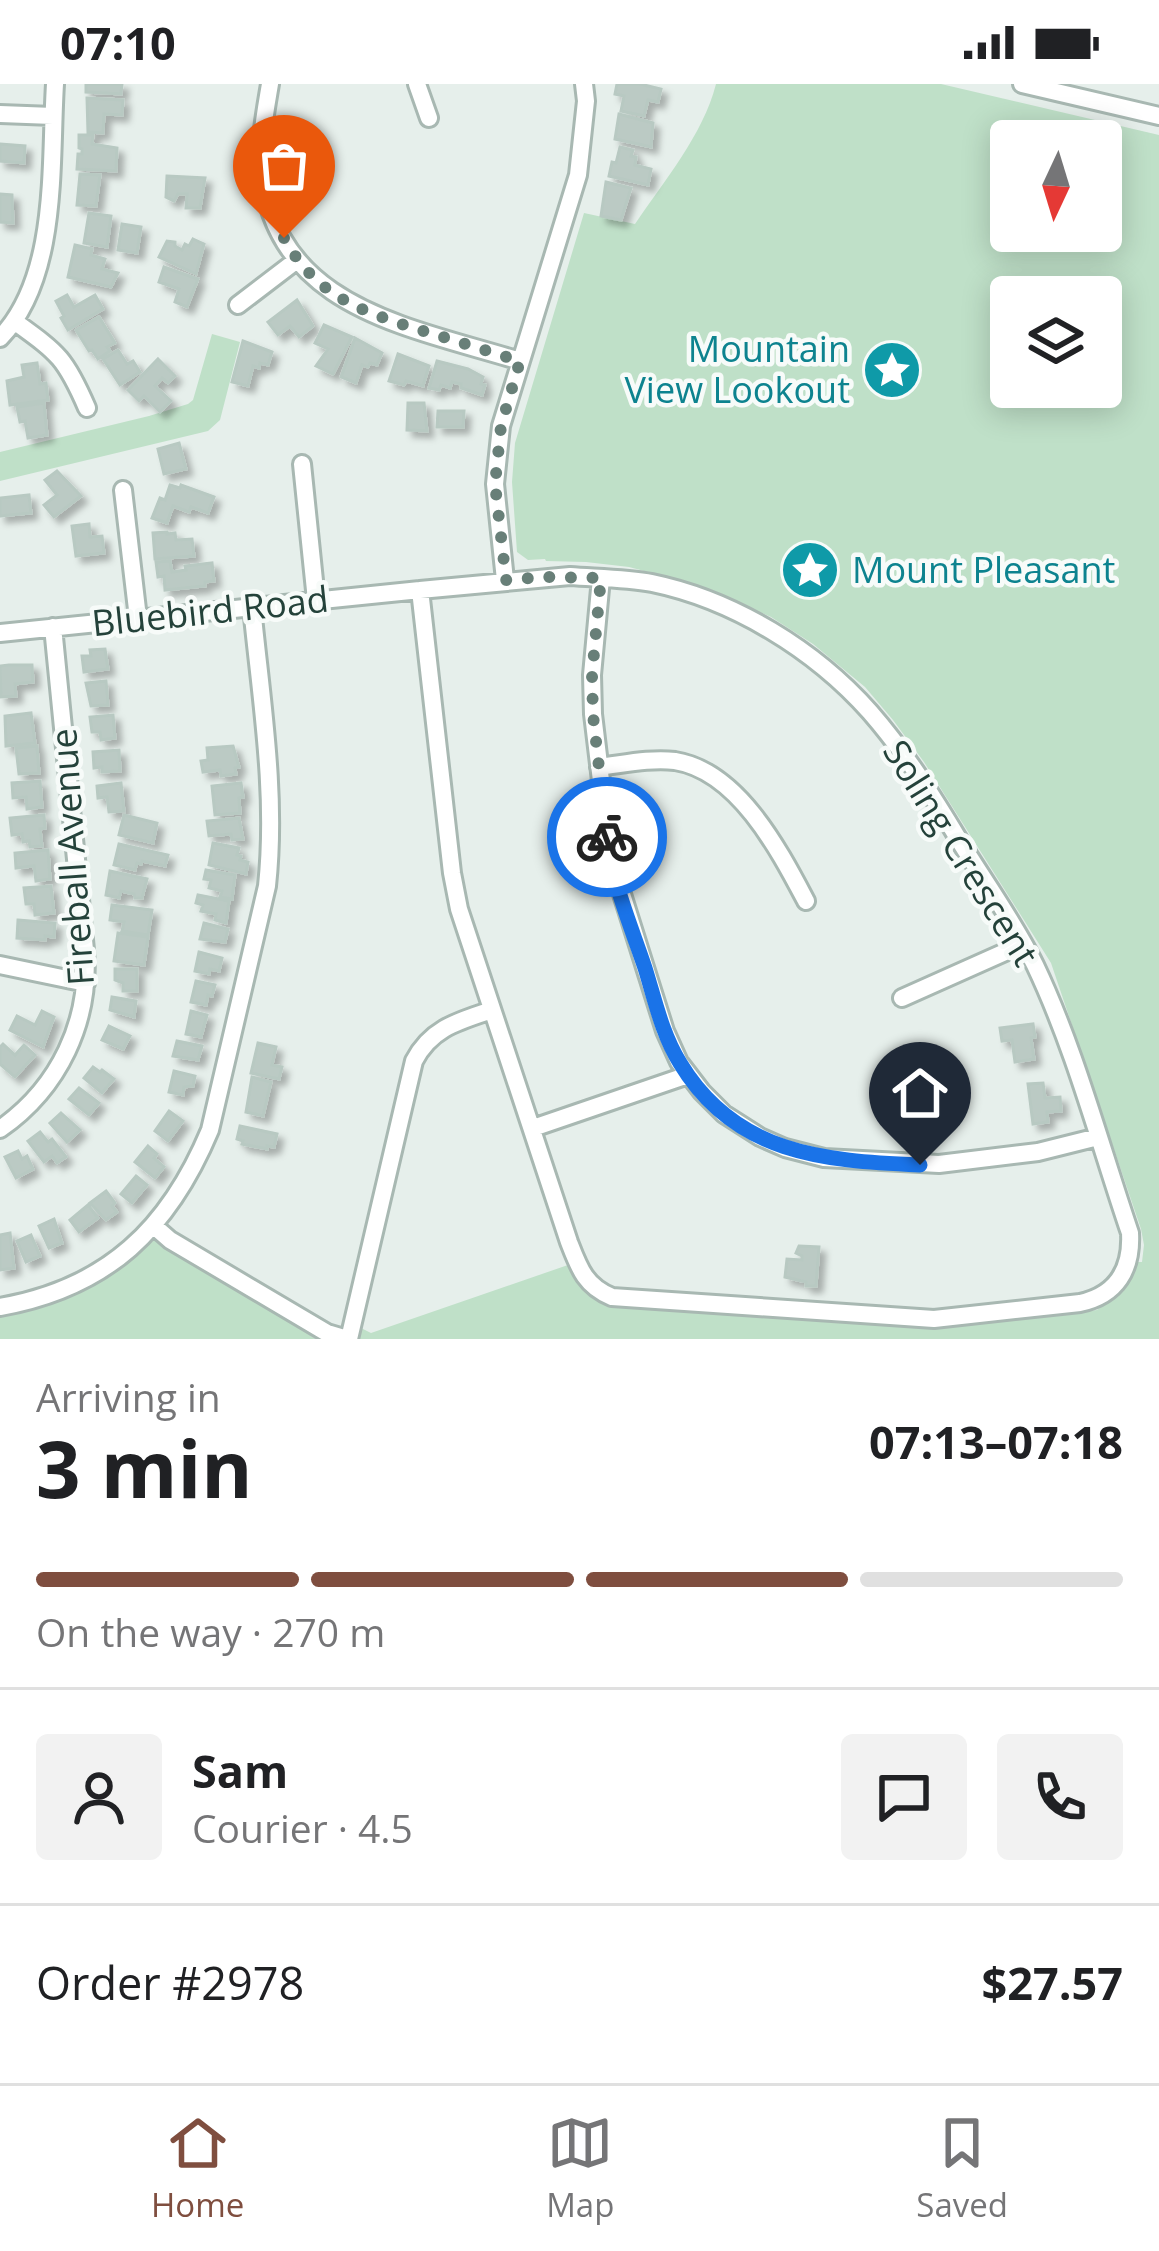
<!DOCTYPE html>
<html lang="en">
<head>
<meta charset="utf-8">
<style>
  body { margin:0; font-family:"Open Sans",sans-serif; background:#f2f2f2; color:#202124; height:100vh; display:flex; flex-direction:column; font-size:45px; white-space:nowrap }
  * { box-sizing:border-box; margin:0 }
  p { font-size:39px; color:#757577 }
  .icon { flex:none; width:66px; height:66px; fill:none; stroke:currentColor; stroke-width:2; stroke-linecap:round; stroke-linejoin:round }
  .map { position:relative; height:1255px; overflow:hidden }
  .details { display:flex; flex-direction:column; background:#fff; flex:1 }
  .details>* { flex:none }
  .needle { width:78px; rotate:184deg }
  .tools { position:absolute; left:990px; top:36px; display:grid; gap:24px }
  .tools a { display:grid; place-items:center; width:132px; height:132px; border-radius:12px; background:#fff; box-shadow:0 6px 30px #0003; font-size:60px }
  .pin { position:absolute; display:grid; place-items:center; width:102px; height:102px; color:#fff; margin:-123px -51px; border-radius:50% 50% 50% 0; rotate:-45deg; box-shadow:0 0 12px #0007 }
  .pin .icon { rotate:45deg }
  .courier { position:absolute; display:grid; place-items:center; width:120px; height:120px; margin:-60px; border:9px solid #1a73e8; border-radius:50%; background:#fff; color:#222; box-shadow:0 3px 15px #0007 }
  .overview em { font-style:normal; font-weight:700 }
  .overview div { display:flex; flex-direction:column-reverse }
  .overview { display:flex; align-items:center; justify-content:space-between; height:204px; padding:0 36px }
  h1 { font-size:78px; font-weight:700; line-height:90px }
  .bar { display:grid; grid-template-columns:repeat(4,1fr); gap:18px 12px; align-content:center; height:144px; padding:0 36px }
  .bar i { height:15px; border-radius:9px; background:#e0e0e0 }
  .bar .on { background:#7f4e3f }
  .bar p { grid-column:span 4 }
  .line { display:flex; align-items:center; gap:30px; padding:0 36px; border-top:3px solid #e0e0e0 }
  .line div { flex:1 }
  .round { display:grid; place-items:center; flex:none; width:126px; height:126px; border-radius:12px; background:#f2f2f2 }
  .status { display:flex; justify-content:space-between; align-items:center; height:84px; padding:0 60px; background:#fff; direction:ltr }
  .status svg { height:33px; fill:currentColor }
  .dock { display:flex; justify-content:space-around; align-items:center; height:168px; border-top:3px solid #e0e0e0; background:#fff; font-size:33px; color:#757577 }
  .dock a { display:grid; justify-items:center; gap:6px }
  .dock .on { color:#7f4e3f }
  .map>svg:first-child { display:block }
  .green { fill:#bfe0c8; fill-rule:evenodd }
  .building { fill:#bbcac4; stroke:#b8c9c2; stroke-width:3; filter:url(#shadow) }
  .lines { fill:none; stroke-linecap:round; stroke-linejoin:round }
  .minor-casing { stroke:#a8b8b2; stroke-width:22 }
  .minor { stroke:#fff; stroke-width:16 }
  .done { stroke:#687f78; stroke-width:12; stroke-dasharray:0 21.6 }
  .route { stroke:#1a73e8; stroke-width:15 }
  .labels { text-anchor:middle; stroke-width:9; stroke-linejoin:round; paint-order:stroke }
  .culture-label { font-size:36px; fill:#0d838f; stroke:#f7fbf9; text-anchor:end }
  .street-label { font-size:36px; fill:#24423a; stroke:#f7fbf9 }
</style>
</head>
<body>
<div class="status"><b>07:10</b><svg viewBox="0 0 49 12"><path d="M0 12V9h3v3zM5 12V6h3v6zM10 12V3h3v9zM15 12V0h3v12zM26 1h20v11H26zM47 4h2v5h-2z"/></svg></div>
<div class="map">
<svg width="1159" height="1255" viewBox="0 0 1159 1255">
  <defs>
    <filter id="shadow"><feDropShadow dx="6" dy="6" stdDeviation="3" flood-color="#0004"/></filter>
  </defs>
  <rect width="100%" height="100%" fill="#e6efeb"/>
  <path class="green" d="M716,0H941L1159,51V1255H358L361,1244L371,1249L568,1181C578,1200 587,1210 606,1221L929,1245L1097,1226L1121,1208L1136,1178H1142L1144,1161L1141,1145L1051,879L924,678L893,636L865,603L813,560L771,533L701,502L629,483L586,478L546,477L545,475L528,476L517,468L512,398L515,359L584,129L635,140C664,97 703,51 716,0ZM1011,57H1101V147H1011ZM1011,213H1101V303H1011Z
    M212,250L240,258L220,336L208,347L0,397V368L149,332L188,320L193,316Z
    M159,1152L316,1255H0V1231C62,1225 112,1191 159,1152Z"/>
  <path class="building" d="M86,0H122L121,10L86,8Z
    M617,0H640L661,5L658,18L648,16L644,32L621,27L624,12L615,10Z
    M87,14L123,16L122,31L104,30L103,49L88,48Z
    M619,30L653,39L651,63L615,55Z
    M79,51H93L92,60L117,64L116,87L77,85L78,70H82V65L79,64Z
    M0,60L25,62L24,79L0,77Z
    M620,63L633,66L631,72L636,73L635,81L651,85L648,101L609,92L612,78L616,79Z
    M80,90L100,91L96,122L77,121Z
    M167,92L205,94L200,124H186L187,110H178L174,117L166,113Z
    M606,98L631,104L621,136L601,132Z
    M0,110L12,111L13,139L0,138Z
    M89,129L111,132L107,163L84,159Z
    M122,140L141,143L137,169L118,166Z
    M193,155L204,160L196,190L159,173L167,157L175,158V162L182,166L185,160L189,162Z
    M75,161L92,165L91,171L105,175L102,185L118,189L111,203L68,193Z
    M164,183L198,195L187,223L175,218L179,205L159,198Z
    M67,211L74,223L95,211L103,225L68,246L61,234L64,232L56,217Z
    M297,216L313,242L299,253L290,242L278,251L268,238Z
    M99,233L115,259L107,263L110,267L98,275L92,266L89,267L76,246Z
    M324,241L352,253L333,290L316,282L328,265L315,259Z
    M355,254L382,269L377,281L370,279L368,283L362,281L356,299L341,293Z
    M243,257L272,268L268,281L260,279L259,284L253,282L248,302L232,298Z
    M118,266L127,280L133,277L140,288L120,301L103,275Z
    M398,270L429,282L423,302L406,297L404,301L389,297Z
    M158,275L175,292L168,299L162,294L155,302L171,317L160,328L144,312L139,317L128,306Z
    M437,277L468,285L483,293L481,300L485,301L482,311L461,304V300L452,298L450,304L441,301L439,306L429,304Z
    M37,279L40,300L46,299L48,316L10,321L7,297L24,293L22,281Z
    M44,319L47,351L28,354L25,337L20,338L17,323Z
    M408,319H424L427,347L407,346Z
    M438,327H464L463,343H437Z
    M179,359L186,385L164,390L158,365Z
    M57,387L81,412L54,433L44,421L57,411L45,396Z
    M170,401L180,404L181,401L214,413L208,429L191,423L189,428L173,422L167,439L152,434L160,414L165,416Z
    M29,411L31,429L0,432V414Z
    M89,440L90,453L102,452L104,469L76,472L72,442Z
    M167,448V450L175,449L176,456L192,455L194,472L155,475L153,449Z
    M170,477L172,488L186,486L185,482L212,479L214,497L205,498V502L165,506L164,492L158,493L156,478Z
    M105,565L108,585L84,588L82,572H91L90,566Z
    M9,581H32L33,598L15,600L16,612L1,613L0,582Z
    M106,597L108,621L91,622L86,599Z
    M31,629L35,659L6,662L5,632Z
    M113,631L115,654L101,656L100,648H92L90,633Z
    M37,662L39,689L19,690L16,664Z
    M233,662L239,683L235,684L236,690L221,692L220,686L203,688L201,677L208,676L207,664Z
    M119,666L120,687L102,688V683L94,684L93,668Z
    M40,697L42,723L27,725L26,713L13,714L12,699Z
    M121,699L124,727L109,728L107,713L98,714L97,702Z
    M241,699L243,713L239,714L240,729L215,731L212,702Z
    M44,731L45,744L40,745L42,762L30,763L29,757L23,758L22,750L12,751L10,734Z
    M124,731L157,739L153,759L119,751Z
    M239,734L243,755L232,756L231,750L209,752L207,737Z
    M213,759L239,764L237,771L241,772L240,776L248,778L246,790L209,781Z
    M119,760L168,771L165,782L142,777L141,780L137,779L135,786L114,781Z
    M48,766L50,795L36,797L34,782L16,784L15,769Z
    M206,786L235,791L232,815L220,813L222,807L209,804L211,796L204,795Z
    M110,787L147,795L142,814H135L134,810L121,807L119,814L106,811Z
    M51,802L54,829L35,831L34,820H26L24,804Z
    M198,811L229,817L226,839L215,836L216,830L201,827L203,821L196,819Z
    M112,821L152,826L148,851L122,847L124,838L110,836Z
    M18,836L55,839L54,853L45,852V856L17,854Z
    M204,839L228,845L225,858L200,855Z
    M118,849L148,853L144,881L114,877Z
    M199,868L222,874L219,887L210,885L209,890L195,887Z
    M115,885H137V907H123V899L115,896Z
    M196,897L215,901L212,912L208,911L206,921L191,918Z
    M112,913L136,917L134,933L110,926Z
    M42,927L54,933L43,963L10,946L17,932L35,941Z
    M191,927L207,931L201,953L186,950Z
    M1033,940L1035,953L1031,954L1034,975L1015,978L1012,956L1002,957L1000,944Z
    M109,942L130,952L123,965L102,956Z
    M177,957L202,962L198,976L173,972Z
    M258,959L276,963L272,981L282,983L279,995L251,989Z
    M3,960L15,971L24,961L35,971L15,993L0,980V963Z
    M93,983L100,988L102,986L114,995L102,1009L84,994Z
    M174,987L195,992L193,1002L184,1003L183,1011L169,1008Z
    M252,993L271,998L263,1032L246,1028Z
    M1043,999L1045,1014L1060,1013L1061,1027L1047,1028L1048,1038L1033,1040L1028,1000Z
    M79,1004L99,1019L89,1031L69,1015Z
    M169,1027L183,1037L168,1057L155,1047Z
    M61,1029L80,1046L67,1058L50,1039Z
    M240,1042L277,1050L274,1063L267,1062V1065L242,1060L243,1057L237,1055Z
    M40,1048L48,1058L52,1055L66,1073L57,1079L52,1072L44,1078L28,1057Z
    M148,1062L157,1070L154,1074L164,1083L155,1094L135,1078Z
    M18,1067L22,1075L27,1072L33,1085L16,1094L5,1073Z
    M136,1092L147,1101L132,1119L121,1110Z
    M106,1107L115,1119L112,1122L117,1128L106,1136L90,1119Z
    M88,1121L98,1134L79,1148L70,1136Z
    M54,1135L62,1159L49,1164L39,1142Z
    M10,1149L14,1184L0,1186V1151Z
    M31,1151L40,1172L26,1178L17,1157Z
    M799,1162L819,1163L816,1202H806V1198L785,1193L787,1175L802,1176V1172L796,1169Z"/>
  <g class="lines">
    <g class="minor-casing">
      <path id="minor" d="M270,0C266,24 261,49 261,73C266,223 407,242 520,277
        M417,0L429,34
        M1022,0L1159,32
        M0,30L53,32
        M238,221L297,176
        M14,237C58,269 65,273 87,324
        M0,254C59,193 50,80 55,0
        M302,380L316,516
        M123,406L138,534
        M570,492C597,494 626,494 652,499C734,516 815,566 870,628C904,667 932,711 959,756C984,797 1014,838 1035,881C1075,965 1100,1061 1130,1149C1132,1185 1117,1211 1080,1219L934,1235L612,1213C585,1202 579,1184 569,1158L459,825L452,789L420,506Z
        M601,494L592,591L593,630L610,772L665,947L679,978L702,1008L724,1030L760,1053L785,1064L824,1074L939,1080L1038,1068L1098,1053
        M505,496L495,400L501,342L578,91L586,17L584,0
        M0,549L420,506
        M599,683C624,680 650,674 675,677C738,687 779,766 806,817
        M0,881L86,899
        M902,914L1023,860
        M533,1044L688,991
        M0,1045C59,1004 91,937 85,866L53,543
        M154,1142L170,1156L327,1249L347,1255
        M0,1223C108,1204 169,1144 210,1046L267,802C277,709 261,615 252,523
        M349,1255L414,977C431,944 459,937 492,926"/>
    </g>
    <use href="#minor" class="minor"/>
  </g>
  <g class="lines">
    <path class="done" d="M284,154C317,215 369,230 430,249C460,258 490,268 520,277L501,342L495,400L506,496L543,493L601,494L592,591L593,631L607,753"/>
    <path class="route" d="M607,753C612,798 631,842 645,884C655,916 662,950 680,979C735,1070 823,1077 920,1081"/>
  </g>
  <defs>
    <g id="sight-disc" transform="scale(3)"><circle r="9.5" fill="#0f9aa8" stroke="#f7fbf9"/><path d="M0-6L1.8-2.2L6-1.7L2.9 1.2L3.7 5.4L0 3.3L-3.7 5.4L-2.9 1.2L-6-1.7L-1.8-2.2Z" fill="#fff"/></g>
  </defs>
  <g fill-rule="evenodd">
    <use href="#sight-disc" x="892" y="286"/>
    <use href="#sight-disc" x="810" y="486"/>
  </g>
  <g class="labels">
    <g class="culture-label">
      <text x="850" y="278">Mountain<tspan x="850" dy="41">View Lookout</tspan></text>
      <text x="852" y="499" text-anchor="start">Mount Pleasant</text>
    </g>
    <g class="street-label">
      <text transform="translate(210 527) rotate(-6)" y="13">Bluebird Road</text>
      <text transform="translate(961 769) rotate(58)" y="13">Soling Crescent</text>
      <text transform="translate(72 773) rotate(-94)" y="13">Fireball Avenue</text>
    </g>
  </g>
</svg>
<div class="tools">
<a><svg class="needle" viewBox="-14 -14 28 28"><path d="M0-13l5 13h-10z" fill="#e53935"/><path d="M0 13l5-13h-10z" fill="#757577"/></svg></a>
<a><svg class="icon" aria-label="layers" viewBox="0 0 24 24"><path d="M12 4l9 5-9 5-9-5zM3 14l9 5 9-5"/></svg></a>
</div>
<div class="pin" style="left:284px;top:154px;background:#ea580c"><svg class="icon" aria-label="bag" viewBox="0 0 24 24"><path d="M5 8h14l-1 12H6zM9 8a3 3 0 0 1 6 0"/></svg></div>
<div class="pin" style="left:920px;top:1081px;background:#1f2937"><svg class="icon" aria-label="home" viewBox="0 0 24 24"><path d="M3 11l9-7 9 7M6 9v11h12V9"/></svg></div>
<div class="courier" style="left:607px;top:753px"><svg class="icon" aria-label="bike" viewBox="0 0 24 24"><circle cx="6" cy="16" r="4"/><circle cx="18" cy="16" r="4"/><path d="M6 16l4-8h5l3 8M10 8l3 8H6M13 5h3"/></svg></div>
</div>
<section class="details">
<div class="overview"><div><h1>3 min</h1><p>Arriving in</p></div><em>07:13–07:18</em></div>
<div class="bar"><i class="on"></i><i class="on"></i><i class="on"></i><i></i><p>On the way · 270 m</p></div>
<div class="line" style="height:216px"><a class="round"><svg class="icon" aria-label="person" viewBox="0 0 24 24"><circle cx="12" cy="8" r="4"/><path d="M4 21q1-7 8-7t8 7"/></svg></a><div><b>Sam</b><p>Courier · 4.5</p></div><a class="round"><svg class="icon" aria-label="chat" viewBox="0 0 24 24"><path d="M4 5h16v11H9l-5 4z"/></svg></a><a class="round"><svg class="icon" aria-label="phone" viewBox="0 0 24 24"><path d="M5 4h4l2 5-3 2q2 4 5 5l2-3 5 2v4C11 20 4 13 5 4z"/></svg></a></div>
<div class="line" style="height:156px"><div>Order #2978</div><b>$27.57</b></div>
</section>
<nav class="dock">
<a class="on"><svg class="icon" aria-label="home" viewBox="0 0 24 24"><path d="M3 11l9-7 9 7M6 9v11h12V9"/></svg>Home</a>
<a><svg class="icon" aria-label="map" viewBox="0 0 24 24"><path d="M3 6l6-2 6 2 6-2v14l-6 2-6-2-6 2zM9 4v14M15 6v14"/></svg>Map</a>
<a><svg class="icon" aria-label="saved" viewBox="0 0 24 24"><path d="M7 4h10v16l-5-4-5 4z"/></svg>Saved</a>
</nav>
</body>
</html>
